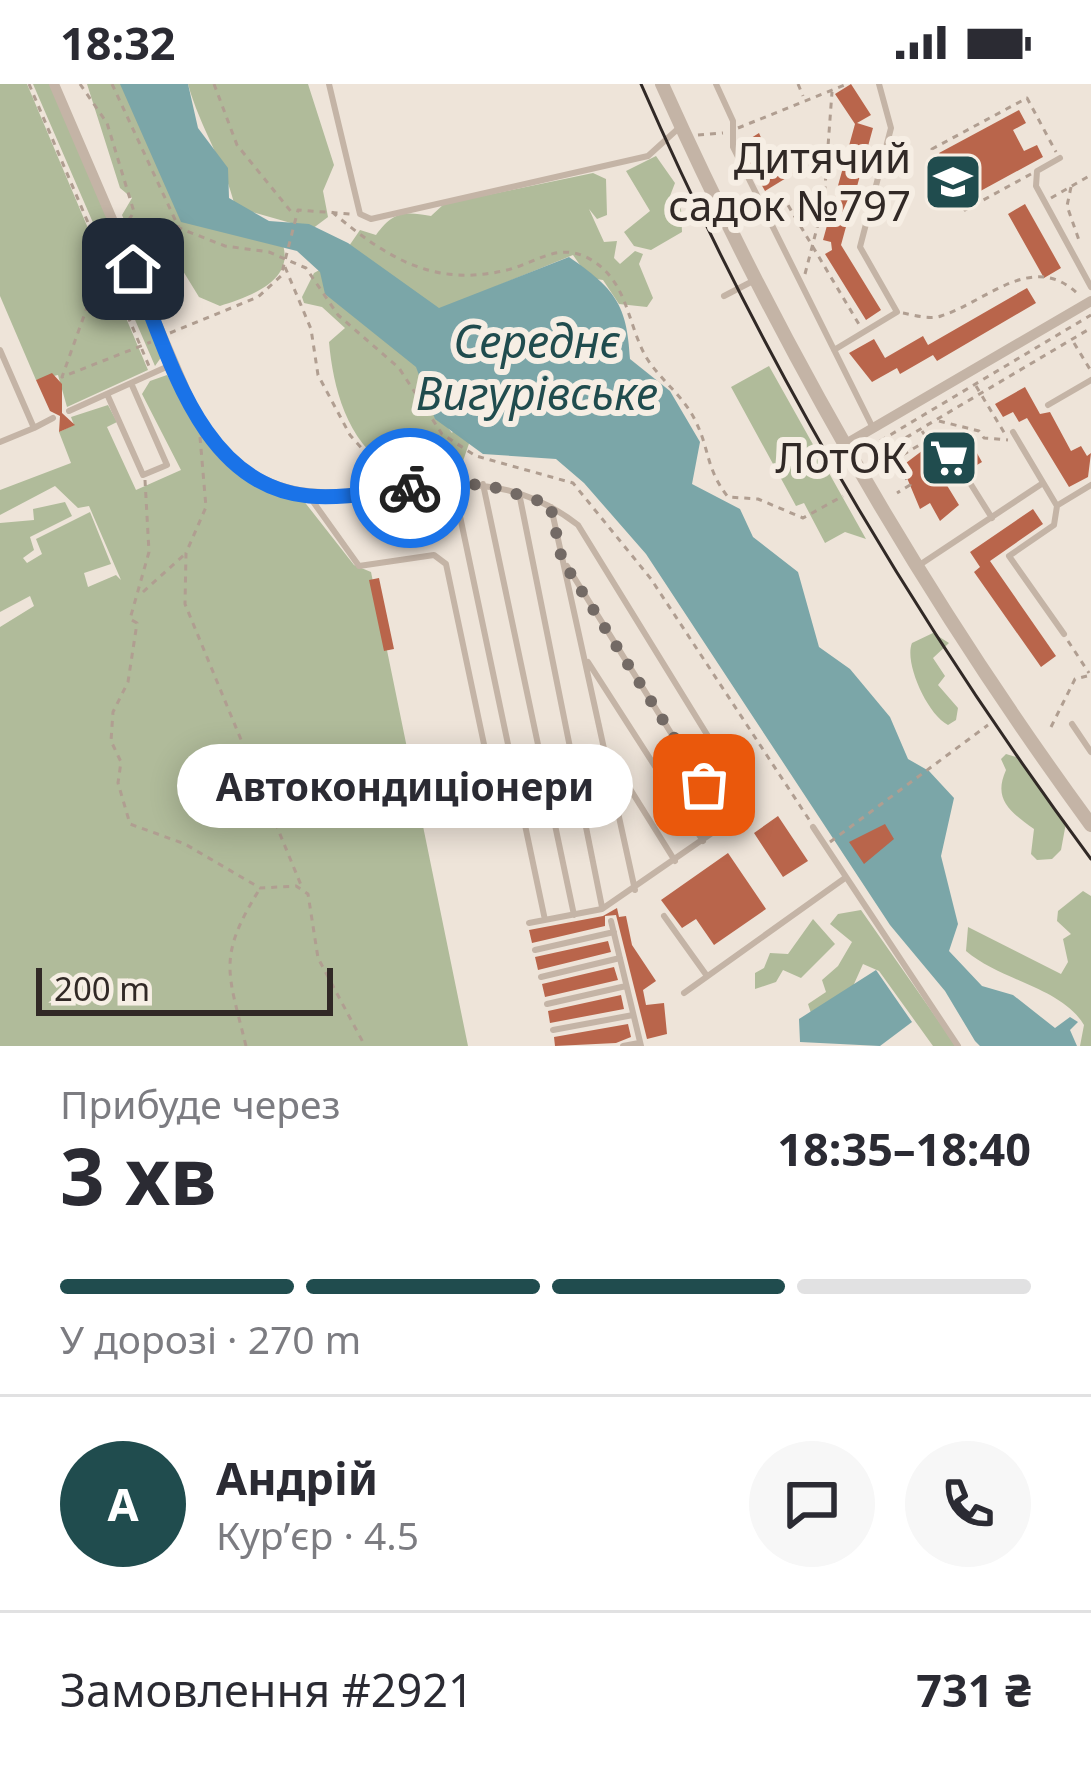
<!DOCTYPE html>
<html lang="uk">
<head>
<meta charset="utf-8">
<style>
  body { margin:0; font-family:"Noto Sans",sans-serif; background:#f7f7f7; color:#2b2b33; height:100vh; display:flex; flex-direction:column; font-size:45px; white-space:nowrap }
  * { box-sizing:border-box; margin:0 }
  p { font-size:39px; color:#7c7c81 }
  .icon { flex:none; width:66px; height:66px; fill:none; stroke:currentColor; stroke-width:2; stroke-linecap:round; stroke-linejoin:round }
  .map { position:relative; height:962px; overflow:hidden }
  .details { display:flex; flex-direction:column; background:#fff; flex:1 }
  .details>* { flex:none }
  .scale { position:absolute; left:36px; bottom:30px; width:297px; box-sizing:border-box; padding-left:12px; border:6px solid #312926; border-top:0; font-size:33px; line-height:42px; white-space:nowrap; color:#312926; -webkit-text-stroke:9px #f6eee4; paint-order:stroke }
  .pin { position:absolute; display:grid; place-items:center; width:102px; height:102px; color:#fff; margin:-51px; border-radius:24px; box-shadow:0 6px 18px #0006 }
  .courier { position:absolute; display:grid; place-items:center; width:120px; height:120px; margin:-60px; border:9px solid #1a73e8; border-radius:50%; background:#fff; color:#222; box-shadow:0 3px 15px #0007 }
  .bubble { position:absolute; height:84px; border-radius:42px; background:#fff; box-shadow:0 6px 30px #0003; font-size:39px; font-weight:700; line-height:84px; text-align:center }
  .headline em { font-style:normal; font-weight:700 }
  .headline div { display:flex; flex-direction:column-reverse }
  .headline { display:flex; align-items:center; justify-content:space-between; height:204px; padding:0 60px }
  h1 { font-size:78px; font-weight:700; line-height:90px }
  .bar { display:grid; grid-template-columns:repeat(4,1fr); gap:18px 12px; align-content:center; height:144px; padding:0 60px }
  .bar i { height:15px; border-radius:9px; background:#e1e1e2 }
  .bar .on { background:#204c4e }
  .bar p { grid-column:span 4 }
  .line { display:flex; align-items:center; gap:30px; padding:0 60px; border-top:3px solid #e1e1e2 }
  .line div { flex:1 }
  .round { display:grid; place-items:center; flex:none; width:126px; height:126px; border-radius:63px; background:#f7f7f7 }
  .status { display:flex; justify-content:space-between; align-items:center; height:84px; padding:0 60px; background:#fff; direction:ltr }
  .status svg { height:33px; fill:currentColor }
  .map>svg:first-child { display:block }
  .green { fill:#b0bb9a }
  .water { fill:#7ba6a8 }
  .building { fill:#b9654b }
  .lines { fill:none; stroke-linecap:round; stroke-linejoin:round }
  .path { stroke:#b09e91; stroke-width:3; stroke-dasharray:6 6; stroke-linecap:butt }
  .service { stroke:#c4b4a6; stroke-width:6 }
  .minor { stroke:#c4b4a6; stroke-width:10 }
  .tertiary { stroke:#c4b4a6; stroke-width:14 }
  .tram { stroke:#312926; stroke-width:3 }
  .done { stroke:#736a65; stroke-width:12; stroke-dasharray:0 21.6 }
  .route { stroke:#1a73e8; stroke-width:15 }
  .labels { text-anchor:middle; stroke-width:12; stroke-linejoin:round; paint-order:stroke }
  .poi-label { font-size:42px; fill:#312926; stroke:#f6eee4; text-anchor:end }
  .water-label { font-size:45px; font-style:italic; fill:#204c4e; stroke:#f6eee4 }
</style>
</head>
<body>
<div class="status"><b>18:32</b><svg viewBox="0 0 49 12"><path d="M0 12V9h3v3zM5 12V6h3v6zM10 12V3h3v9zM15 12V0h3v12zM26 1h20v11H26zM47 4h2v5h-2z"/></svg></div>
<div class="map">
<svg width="1091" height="962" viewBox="0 0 1091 962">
  <rect width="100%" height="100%" fill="#eee4d9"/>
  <path class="green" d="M0,0H27L148,286L67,323L58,291L36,296L0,212Z
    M33,0H50L160,256L162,272L155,282Z
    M87,0H139L162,68L283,161C294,198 248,213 220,222L199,213L156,143L132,154L122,131L132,114L120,104Z
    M188,0H308L334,81L323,107L328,133L312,145L235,123C225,79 200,44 188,0Z
    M656,72L675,99L670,112L681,125L682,148L651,166L634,162L624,148L650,127L626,87Z
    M593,89L606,95L607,131L597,135L589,125L604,158L617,157L614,174L620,180L635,167L643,170L639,180L653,214L647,223L619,220L603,196L589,194L573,171L438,226L349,162L360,146L376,151C393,128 403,127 431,132L444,120Z
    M323,184L403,250L444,339L452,349L459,338L473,348L463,377L452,376L450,363L440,360L427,378L415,380L389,404H376L373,396L389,383C347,358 333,303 329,258L345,244L322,223L304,219L302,213L314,189Z
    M769,282L866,455L845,448L825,459L804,419L796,422L731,303Z
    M167,291L218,373L264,405L303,416L354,481L371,488L468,962H0V543L34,522L30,512L0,528V439L34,436L33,425L65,418L72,432L30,453L34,466L23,474L27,479L42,470L36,455L90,428L111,480L84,489L88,503L116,491L121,496L89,422L78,424L55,402L0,431V406L71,379L59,348L74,341L71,333L108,321L117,338L107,343L136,406L181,386L142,310L150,297Z
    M933,549L949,559L933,574L945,592L938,601L958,624L956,636L948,641C926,629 904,577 912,559Z
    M1006,670L1016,673L1066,739L1061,766L1052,775L1037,776L1031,770L1034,745C1009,727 993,715 1006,686L1001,675Z
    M1083,807L1091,812V962H1080L1084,941C1061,903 1001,897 966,867L968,843L1061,890L1068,878L1063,855L1071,850L1057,837L1058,827Z
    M861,826L956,962H933L879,887L863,880L850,909L812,932L808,920L826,908L822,896L838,882L852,858L830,840L838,830Z
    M813,835L835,860L801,894L783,886L776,898L755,905V889L764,884L770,869L788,870Z"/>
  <path class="water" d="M120,0H188L198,44L228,84L229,114L269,137L309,140L348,159L439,224L569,173C615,205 627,220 630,275L670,307L700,358L692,400L740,425L753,453L798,488L819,563L850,585L890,633L908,675L929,687L954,714L941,772L958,840L949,867L982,902L1013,911L1055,944L1070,933L1078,938L1070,946L1077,962H980L975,957L945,907L890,841L646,470L584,399L556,375L483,370L435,335L416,283L325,210L320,188L297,167L181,138Z
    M876,886L912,938L880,962L800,958L799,935Z"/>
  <path class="building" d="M851,0L871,31L857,39L873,44L841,161L881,226L866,236L825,170L832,166L831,158L823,156L855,40L835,10Z
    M1019,26L1026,39L1013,46L1024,67L1037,61L1043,73L964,116L957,103L969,96L958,77L947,83L939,69Z
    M759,49L770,74L779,70L796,88L765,107L740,61Z
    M1025,120L1061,184L1044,194L1008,130Z
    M1027,204L1036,219L937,277L933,271L900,290L897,284L872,298L849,269L874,255L885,274L923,252L928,261Z
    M52,289L62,300V329L75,341L59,348L60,332L50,327L36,296Z
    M1025,303L1040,330L1050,328L1071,367L1081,362L1087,372L1091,369L1088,393L1069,403L1027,334L1019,338L1013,328L1003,333L995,320Z
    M947,348L955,363L969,355L982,378L972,384L966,375L940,390L959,421L940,437L930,419L920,425L902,382Z
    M1033,425L1043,440L990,477L1056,572L1041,583L974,488L980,483L970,468Z
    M379,494L394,565L384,567L369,496Z
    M778,732L808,777L783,793L754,749Z
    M885,740L894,755L864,780L849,758Z
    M728,769L766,825L714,861L696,835L682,844L661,816Z
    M617,824L619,833L626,832L632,861L656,897L643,906L646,921L664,919L667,950L647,955L616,831L605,832V842L532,859L529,846L603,832Z
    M608,857L611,868L538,886L535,873Z
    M614,883L618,896L545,913L542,900Z
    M621,911L624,925L550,939L548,927Z
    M628,940L631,953L616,959L555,962L554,953Z"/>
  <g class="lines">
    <path class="path" d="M29,0L149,282
      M80,0L107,39L134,128L126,140
      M112,0L179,144L225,162L269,168L306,184L338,231L399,284L442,350L476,372L573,399L651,495L810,737
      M214,0L237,61L293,130
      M798,0L803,12
      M738,44L847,0
      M698,51L723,49
      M1031,90L965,126L932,65L1027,14L1056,68
      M1071,103L1067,122L1080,159
      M1051,114L1091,91
      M771,116L782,111L860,242
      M332,128C386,173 433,204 507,186C535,179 557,159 586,173C628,194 626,237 646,273C660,296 684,312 696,338C710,367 706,385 728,413L758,415L803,434L843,412
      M104,176L62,293L151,258
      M285,183L311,245L318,291L350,351L389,395
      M805,190L824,117L832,8
      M903,229C914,231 929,236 941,232C988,217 1034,165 1080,212
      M170,249L258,213L281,192L298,126L350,130
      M1074,259L1091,287
      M976,302L1005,350
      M939,337L979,347L984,354L1008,356
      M200,353L206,423L186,469L185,520L301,801
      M870,363L1091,231
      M875,372L1091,244
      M877,372L895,375L910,401L897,409
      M882,383L928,356L922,347
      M145,396L149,468L130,535L137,539L128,598L113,628L111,657L121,678L118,699L130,740L185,760L260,804L296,802L308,810L318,874L365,962
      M143,508L185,470
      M1068,557L1089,589
      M1051,643L1075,595L1091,591
      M830,758L988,641
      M246,962C228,888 217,874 259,806"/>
    <path class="service" d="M329,0L360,130L371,135L648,72L681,42
      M716,0L733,37V63L873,344
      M1060,74L1037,87L1036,102L1091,203
      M724,212L753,197
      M0,266L34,344L53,334
      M834,266L897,228L860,163L891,44L879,0
      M107,310L143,391L167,381L131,299
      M1048,321L1091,296
      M69,327L173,280
      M1013,348L1057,422L1054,441L1009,472L1064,550
      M0,358L34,344
      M965,391L992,434
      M453,399L545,836
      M483,400L574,831
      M428,402C484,396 533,406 578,441L751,722L602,825L529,839
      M519,409L602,823
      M309,412L359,482L434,471L446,480L485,665
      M1058,421L1091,401
      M551,423L635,806
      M567,482L727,739
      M918,482L1043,399
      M588,578L703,757
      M1072,640L1091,668
      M607,668L675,777
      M813,743L958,962
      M664,832L707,892
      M611,837L641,962
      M535,866L614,848
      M541,893L620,874
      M684,909L845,794
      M547,920L626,902
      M553,946L633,931
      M623,962L639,959"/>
    <path class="minor" d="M54,0L197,333C260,429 326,413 427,402
      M844,361L1091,217"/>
    <path class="tertiary" d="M662,0C779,261 922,510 1091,741"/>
    <path class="tram" d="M641,0C761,274 913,535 1091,775"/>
  </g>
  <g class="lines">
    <path class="done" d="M410,404L483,400L550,420L562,476L704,701"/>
    <path class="route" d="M133,185C169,269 199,402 309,412C341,415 377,408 410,404"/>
  </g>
  <defs>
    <g id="school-square" transform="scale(3)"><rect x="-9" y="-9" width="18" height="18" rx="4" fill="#204c4e" stroke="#f6eee4"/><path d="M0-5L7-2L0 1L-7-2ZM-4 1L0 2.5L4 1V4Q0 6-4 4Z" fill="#fff"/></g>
    <g id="supermarket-square" transform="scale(3)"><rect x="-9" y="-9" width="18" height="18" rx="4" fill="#204c4e" stroke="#f6eee4"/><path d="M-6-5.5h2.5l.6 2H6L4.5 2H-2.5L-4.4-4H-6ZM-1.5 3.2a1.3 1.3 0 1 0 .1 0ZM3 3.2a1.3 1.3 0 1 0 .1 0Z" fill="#fff"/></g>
  </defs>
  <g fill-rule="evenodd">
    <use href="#school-square" x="953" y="98"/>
    <use href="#supermarket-square" x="949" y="374"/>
  </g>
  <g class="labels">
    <g class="poi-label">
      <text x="911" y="89">Дитячий<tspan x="911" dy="48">садок №797</tspan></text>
      <text x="907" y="389">ЛотОК</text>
    </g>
    <g class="water-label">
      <text x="537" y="274">Середнє<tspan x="537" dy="52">Вигурівське</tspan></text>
    </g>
  </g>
</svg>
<div class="scale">200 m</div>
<div class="pin" style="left:704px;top:701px;background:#ea580c"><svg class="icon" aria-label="bag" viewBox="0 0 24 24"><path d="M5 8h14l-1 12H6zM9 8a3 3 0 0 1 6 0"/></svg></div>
<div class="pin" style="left:133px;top:185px;background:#1f2937"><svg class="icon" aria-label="home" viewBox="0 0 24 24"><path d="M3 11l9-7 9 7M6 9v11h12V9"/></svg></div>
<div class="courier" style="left:410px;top:404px"><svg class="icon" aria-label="bike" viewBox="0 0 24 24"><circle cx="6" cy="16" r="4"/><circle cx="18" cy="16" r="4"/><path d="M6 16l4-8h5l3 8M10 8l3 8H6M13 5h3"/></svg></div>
<div class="bubble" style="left:177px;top:660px;width:456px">Автокондиціонери</div>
</div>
<section class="details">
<div class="headline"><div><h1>3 хв</h1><p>Прибуде через</p></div><em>18:35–18:40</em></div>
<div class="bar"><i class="on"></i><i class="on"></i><i class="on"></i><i></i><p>У дорозі · 270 m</p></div>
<div class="line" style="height:216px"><b class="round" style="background:#204c4e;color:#fff">А</b><div><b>Андрій</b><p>Кур’єр · 4.5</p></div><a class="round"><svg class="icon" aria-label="chat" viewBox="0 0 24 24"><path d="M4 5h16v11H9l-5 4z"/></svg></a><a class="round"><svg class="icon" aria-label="phone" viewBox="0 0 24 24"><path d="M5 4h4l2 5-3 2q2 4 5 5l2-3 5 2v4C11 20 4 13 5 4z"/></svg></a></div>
<div class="line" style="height:156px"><div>Замовлення #2921</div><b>731 ₴</b></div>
</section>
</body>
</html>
